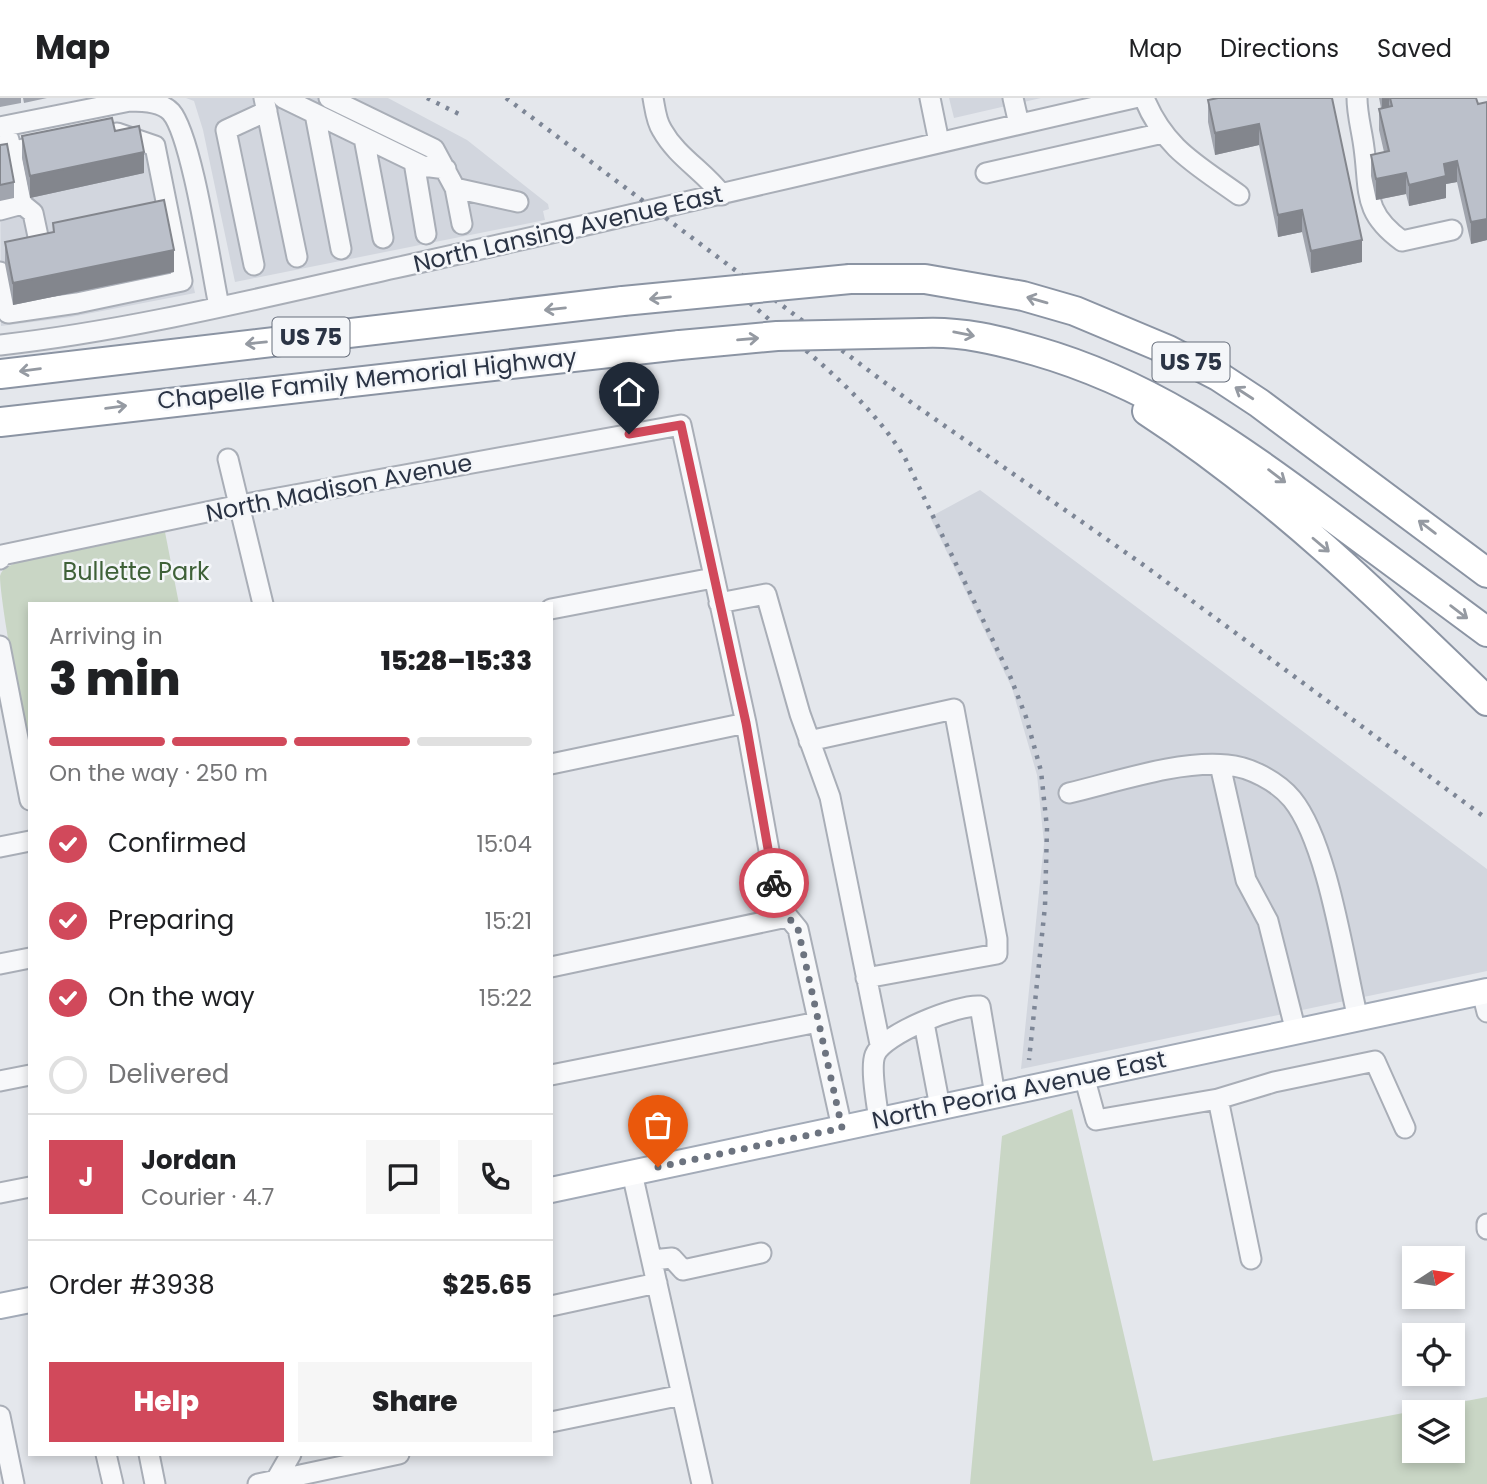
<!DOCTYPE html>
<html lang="en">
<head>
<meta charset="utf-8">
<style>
  body { margin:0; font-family:Poppins,sans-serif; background:#f6f6f6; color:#202124; height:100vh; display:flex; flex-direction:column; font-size:26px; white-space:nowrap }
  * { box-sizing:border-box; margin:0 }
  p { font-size:23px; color:#757577 }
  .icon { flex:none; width:38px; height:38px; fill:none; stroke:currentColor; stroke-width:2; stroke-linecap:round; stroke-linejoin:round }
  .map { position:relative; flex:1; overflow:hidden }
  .side { position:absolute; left:28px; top:504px; width:525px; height:854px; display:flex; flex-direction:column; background:#fff; border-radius:0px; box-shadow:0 4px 10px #0003 }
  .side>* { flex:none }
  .needle { width:46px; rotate:78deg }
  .buttons { position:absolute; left:1402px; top:1148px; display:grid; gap:14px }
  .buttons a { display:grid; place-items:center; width:63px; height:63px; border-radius:0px; background:#fff; box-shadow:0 4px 10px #0003; font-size:35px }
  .pin { position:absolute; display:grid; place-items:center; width:60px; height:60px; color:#fff; margin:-72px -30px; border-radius:50% 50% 50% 0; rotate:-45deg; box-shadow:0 0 7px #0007 }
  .pin .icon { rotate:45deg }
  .courier { position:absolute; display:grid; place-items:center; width:70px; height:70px; margin:-35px; border:5px solid #d1495b; border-radius:50%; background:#fff; color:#222; box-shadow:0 2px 9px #0007 }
  .overview em { font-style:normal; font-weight:800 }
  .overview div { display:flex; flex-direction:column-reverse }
  .overview { display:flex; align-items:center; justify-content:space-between; height:119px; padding:0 21px }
  h1 { font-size:46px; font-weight:800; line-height:52px }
  .bar { display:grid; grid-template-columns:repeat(4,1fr); gap:10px 7px; align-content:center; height:84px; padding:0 21px }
  .bar i { height:9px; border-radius:5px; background:#e0e0e0 }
  .bar .active { background:#d1495b }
  .bar p { grid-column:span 4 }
  .line { display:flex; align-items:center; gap:18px; padding:0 21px; border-top:2px solid #e0e0e0 }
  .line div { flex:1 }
  .round { display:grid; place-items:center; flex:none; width:74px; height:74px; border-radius:0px; background:#f6f6f6 }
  ol { padding:0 21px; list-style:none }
  li { display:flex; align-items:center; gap:21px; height:77px }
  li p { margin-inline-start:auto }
  li .icon { padding:7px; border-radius:50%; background:#d1495b; color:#fff; stroke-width:4 }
  li:last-child { color:#757577 }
  li i { width:38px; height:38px; border:4px solid #e0e0e0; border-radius:50% }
  .button { display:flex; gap:14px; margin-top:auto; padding:14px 21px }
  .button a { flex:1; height:80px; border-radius:0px; background:#d1495b; color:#fff; font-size:28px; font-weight:800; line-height:80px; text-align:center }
  .button a+a { background:#f6f6f6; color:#202124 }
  header { display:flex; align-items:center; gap:42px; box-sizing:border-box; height:98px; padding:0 35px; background:#fff; border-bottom:2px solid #e0e0e0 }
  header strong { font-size:33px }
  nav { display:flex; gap:38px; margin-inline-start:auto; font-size:24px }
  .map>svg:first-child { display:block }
  .built { fill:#d2d6de }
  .green { fill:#c9d6c5; fill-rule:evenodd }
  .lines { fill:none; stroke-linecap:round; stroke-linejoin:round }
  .minor-casing { stroke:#a9aeb7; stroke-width:23 }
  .major-casing { stroke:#a3abb8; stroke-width:28 }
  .highway-casing { stroke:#8b94a3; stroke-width:32 }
  .minor { stroke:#f7f8fa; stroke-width:19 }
  .major { stroke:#fff; stroke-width:24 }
  .highway { stroke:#fff; stroke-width:28 }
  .rail { stroke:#7d8696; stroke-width:4.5; stroke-dasharray:3.5 7; stroke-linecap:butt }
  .highway-bridge-casing { stroke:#8b94a3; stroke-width:32; stroke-linecap:butt }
  .highway-bridge { stroke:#fff; stroke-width:28 }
  .wall { fill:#a1a5ae }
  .shaded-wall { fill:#83868d }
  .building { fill:#bbc0ca; stroke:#83868d; stroke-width:2 }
  .oneway { stroke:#959aa2 }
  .done { stroke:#6c737f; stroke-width:7; stroke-dasharray:0 12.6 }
  .route { stroke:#d1495b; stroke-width:9 }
  .labels { text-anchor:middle; stroke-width:5; stroke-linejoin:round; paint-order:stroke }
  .shield { fill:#f4f6f9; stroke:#676e7b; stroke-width:2 }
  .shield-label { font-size:23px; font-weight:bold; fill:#2b3445 }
  .street-label { font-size:24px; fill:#2b3445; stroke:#f4f6f9 }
  .park-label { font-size:24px; fill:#3f6138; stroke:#f4f6f9 }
</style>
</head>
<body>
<header>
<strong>Map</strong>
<nav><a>Map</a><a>Directions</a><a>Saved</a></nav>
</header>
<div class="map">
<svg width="1487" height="1386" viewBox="0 0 1487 1386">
  <rect width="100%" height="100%" fill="#e4e7ec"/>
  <path class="built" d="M186,0H388L467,42L548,106L549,111L543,113L545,122L235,184L203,32L194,3Z
    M949,0H1041L954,20Z
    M112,24L162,41L195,195L71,219L1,228L0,48Z
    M980,392L1487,771V873L1021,971L1044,745L1037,677L1012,590L930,419Z"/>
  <path class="green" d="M165,434L179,506H30V660C23,626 0,504 0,478C2,470 9,468 16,465Z
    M1072,1011L1153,1363L1487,1299V1386H970L1002,1038ZM1414,1314H1452V1353H1414Z"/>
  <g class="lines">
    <g class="minor-casing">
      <path id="minor" d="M264,0L297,159
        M283,0L423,68L446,71
        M329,0L434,51L455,90L518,104
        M653,0C655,10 656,23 662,32C677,59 704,73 722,97
        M930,0L939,44
        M1013,0L1019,26
        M1144,0C1165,51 1196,66 1239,97
        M1357,0C1357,17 1362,33 1364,50C1370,93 1362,114 1402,143L1452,132
        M315,16L341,151
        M0,29L130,3C143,3 162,4 171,14C192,38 211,170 219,208
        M364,40L383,140
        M9,42L22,106L33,115L39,143
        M0,56L47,46
        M414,64L426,136
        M986,75L1163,35
        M455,90L462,126
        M0,112L22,106
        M254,167L226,32L267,13
        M0,174L8,215L77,205L182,183L155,48L117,35
        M0,247C133,232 264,199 395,170C642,116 887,56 1134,0
        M228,361L263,506
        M0,461L2,457L240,407L681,327L746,625L779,808L798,831L842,1030
        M719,505L766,496L800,616L830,699L880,946
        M551,511L713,480
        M0,548L30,702
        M809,643L954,611L997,841V856L866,880
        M551,666L746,625
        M1220,667L1246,782L1268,823L1296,934
        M1069,695C1116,684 1179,662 1227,667C1250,669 1277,683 1292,701C1328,745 1344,863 1358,921
        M0,749L30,743
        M0,866L30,860
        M551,869L787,819
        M1482,894L1487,914
        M924,925L940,1009
        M551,977L818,924
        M1084,978L1096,1022L1218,1001L1251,1161
        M0,983L30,977
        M1218,1001L1274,984L1375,963L1405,1030
        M879,1022C877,1007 870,970 875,957C883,936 958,906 980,908L995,997
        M632,1075L702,1386
        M0,1095L30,1089
        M1487,1126V1131
        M652,1162L672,1160L683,1172L761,1155
        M551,1208L657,1185
        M0,1318L14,1386
        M551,1324L682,1297
        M106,1356L113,1386
        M149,1356L155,1386
        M276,1382L291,1356
        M258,1386L399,1356"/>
    </g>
    <g class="major-casing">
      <path id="major" d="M551,1092L1487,893
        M0,1208L30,1202"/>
    </g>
    <g class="highway-casing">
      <path id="highway" d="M850,181H925L1023,198L1075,213L1168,252L1218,278L1259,305L1487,475
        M922,235C961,233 998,242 1036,253C1147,285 1230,343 1321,411C1377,452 1432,493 1487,534
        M0,276L623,203
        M1147,313C1273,395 1380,499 1487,603
        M0,324L680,247"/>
    </g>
    <use href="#minor" class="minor"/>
    <use href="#major" class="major"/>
    <use href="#highway" class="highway"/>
    <path class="rail" d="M427,0L461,17
      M506,0L912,305L1145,468L1487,721
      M750,205C805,253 867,298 905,360L1010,578L1026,619L1041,673L1047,730L1045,808L1029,962"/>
    <g class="highway-bridge-casing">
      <path id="highway-bridge" d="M623,203L850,181
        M680,247L777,238L922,235"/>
    </g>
    <use href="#highway-bridge" class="highway-bridge"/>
  </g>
  <path class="wall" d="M0,0H21V5L0,9Z
    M23,0H47L24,5Z
    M1332,0L1362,164L1311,175L1302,134L1278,139L1259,47L1215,57L1208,24V2Z
    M1379,0H1476L1478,6L1487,4V142L1471,146L1457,84L1446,86V100L1409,108L1406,96L1376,102L1371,78V57L1384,54L1379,32V11L1381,10Z
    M115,33L144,75L30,100L22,60V38Z
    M0,47L14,84V100L0,103Z
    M53,125L174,174L13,207L5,166V144L53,134Z"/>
  <path class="shaded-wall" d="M1382,0H1389V15L1382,16Z
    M1259,26V47L1215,57V35Z
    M144,54V75L30,100V78Z
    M1457,63V84L1446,86V100L1409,108V87L1444,66Z
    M1406,75V96L1376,102V81Z
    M1302,112V134L1278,139V117Z
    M1487,121V142L1471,146V124Z
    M1362,142V164L1311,175V153Z
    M174,152V174L13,207V185Z"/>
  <path class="building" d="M1218,0H1332L1362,142L1311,153L1302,112L1278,117L1259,26L1215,35L1208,2Z
    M1390,0H1476L1478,6L1487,4V121L1471,124L1457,63L1444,66L1446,78L1409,87L1406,75L1376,81L1371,57L1389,53L1379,11L1392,8Z
    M112,20L115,33L139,28L144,54L30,78L22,38Z
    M7,46L14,84L0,87V47Z
    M164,102L174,152L13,185L5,144L54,134L53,125Z"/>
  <defs><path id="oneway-shaft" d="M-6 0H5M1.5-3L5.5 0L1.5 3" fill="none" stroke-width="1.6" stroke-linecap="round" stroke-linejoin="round" transform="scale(1.75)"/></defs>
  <g class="oneway">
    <use href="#oneway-shaft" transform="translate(660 200) rotate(174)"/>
    <use href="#oneway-shaft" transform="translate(1037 202) rotate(-164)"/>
    <use href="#oneway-shaft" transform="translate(555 211) rotate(174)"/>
    <use href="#oneway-shaft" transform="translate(964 236) rotate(11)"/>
    <use href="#oneway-shaft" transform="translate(748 241) rotate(-5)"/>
    <use href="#oneway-shaft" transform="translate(256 245) rotate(174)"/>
    <use href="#oneway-shaft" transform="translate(30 272) rotate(173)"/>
    <use href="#oneway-shaft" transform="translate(1244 295) rotate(-147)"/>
    <use href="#oneway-shaft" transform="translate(116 309) rotate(-7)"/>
    <use href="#oneway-shaft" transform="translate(1277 378) rotate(37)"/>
    <use href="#oneway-shaft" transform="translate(1427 429) rotate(-143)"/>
    <use href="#oneway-shaft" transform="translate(1321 447) rotate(40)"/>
    <use href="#oneway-shaft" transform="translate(1459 514) rotate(37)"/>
  </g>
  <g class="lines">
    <path class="done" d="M658,1069L842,1030L798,831L779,808L774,785"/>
    <path class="route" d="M629,336L681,327L746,625L774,785"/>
  </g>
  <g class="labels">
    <g class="shield">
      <rect x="272.5" y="219.5" width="77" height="39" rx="5"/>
      <rect x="1152.5" y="244.5" width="77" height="39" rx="5"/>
    </g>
    <g class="shield-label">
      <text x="311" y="247">US 75</text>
      <text x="1191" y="272">US 75</text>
    </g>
    <g class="street-label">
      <text transform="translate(568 131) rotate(-13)" y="8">North Lansing Avenue East</text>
      <text transform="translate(367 281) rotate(-6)" y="8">Chapelle Family Memorial Highway</text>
      <text transform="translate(339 390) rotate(-11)" y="8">North Madison Avenue</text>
      <text transform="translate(1019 992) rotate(-12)" y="8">North Peoria Avenue East</text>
    </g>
    <g class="park-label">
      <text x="136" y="482">Bullette Park</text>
    </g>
  </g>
</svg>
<div class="buttons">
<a><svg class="needle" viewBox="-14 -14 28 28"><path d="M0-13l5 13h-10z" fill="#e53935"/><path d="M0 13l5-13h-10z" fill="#757577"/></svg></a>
<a><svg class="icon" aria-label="locate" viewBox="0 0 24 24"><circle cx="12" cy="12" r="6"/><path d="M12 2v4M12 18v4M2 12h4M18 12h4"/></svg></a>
<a><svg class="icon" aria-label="layers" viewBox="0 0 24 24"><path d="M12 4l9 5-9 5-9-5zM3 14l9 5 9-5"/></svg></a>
</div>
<div class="pin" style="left:658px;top:1069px;background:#ea580c"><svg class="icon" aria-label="bag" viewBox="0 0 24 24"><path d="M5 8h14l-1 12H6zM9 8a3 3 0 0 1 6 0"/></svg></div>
<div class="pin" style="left:629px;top:336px;background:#1f2937"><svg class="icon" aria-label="home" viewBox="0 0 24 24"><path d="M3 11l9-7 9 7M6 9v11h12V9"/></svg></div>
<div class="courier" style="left:774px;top:785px"><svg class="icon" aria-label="bike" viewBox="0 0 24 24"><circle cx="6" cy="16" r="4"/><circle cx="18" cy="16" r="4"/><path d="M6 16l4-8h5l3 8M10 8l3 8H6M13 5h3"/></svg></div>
<section class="side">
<div class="overview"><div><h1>3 min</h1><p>Arriving in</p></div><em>15:28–15:33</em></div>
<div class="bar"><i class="active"></i><i class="active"></i><i class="active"></i><i></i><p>On the way · 250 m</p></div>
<ol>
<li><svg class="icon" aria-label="check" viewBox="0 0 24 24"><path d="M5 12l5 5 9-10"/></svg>Confirmed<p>15:04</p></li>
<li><svg class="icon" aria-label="check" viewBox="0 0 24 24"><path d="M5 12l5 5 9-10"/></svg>Preparing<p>15:21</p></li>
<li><svg class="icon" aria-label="check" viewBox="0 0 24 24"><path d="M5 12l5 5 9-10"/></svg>On the way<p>15:22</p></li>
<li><i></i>Delivered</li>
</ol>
<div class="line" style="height:126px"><b class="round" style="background:#d1495b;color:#fff">J</b><div><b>Jordan</b><p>Courier · 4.7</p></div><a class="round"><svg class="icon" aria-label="chat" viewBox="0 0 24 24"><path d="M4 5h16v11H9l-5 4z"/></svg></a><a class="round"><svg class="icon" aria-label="phone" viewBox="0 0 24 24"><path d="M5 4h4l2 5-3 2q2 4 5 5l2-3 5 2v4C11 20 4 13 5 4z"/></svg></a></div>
<div class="line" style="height:91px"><div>Order #3938</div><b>$25.65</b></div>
<div class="button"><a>Help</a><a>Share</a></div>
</section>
</div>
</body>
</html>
